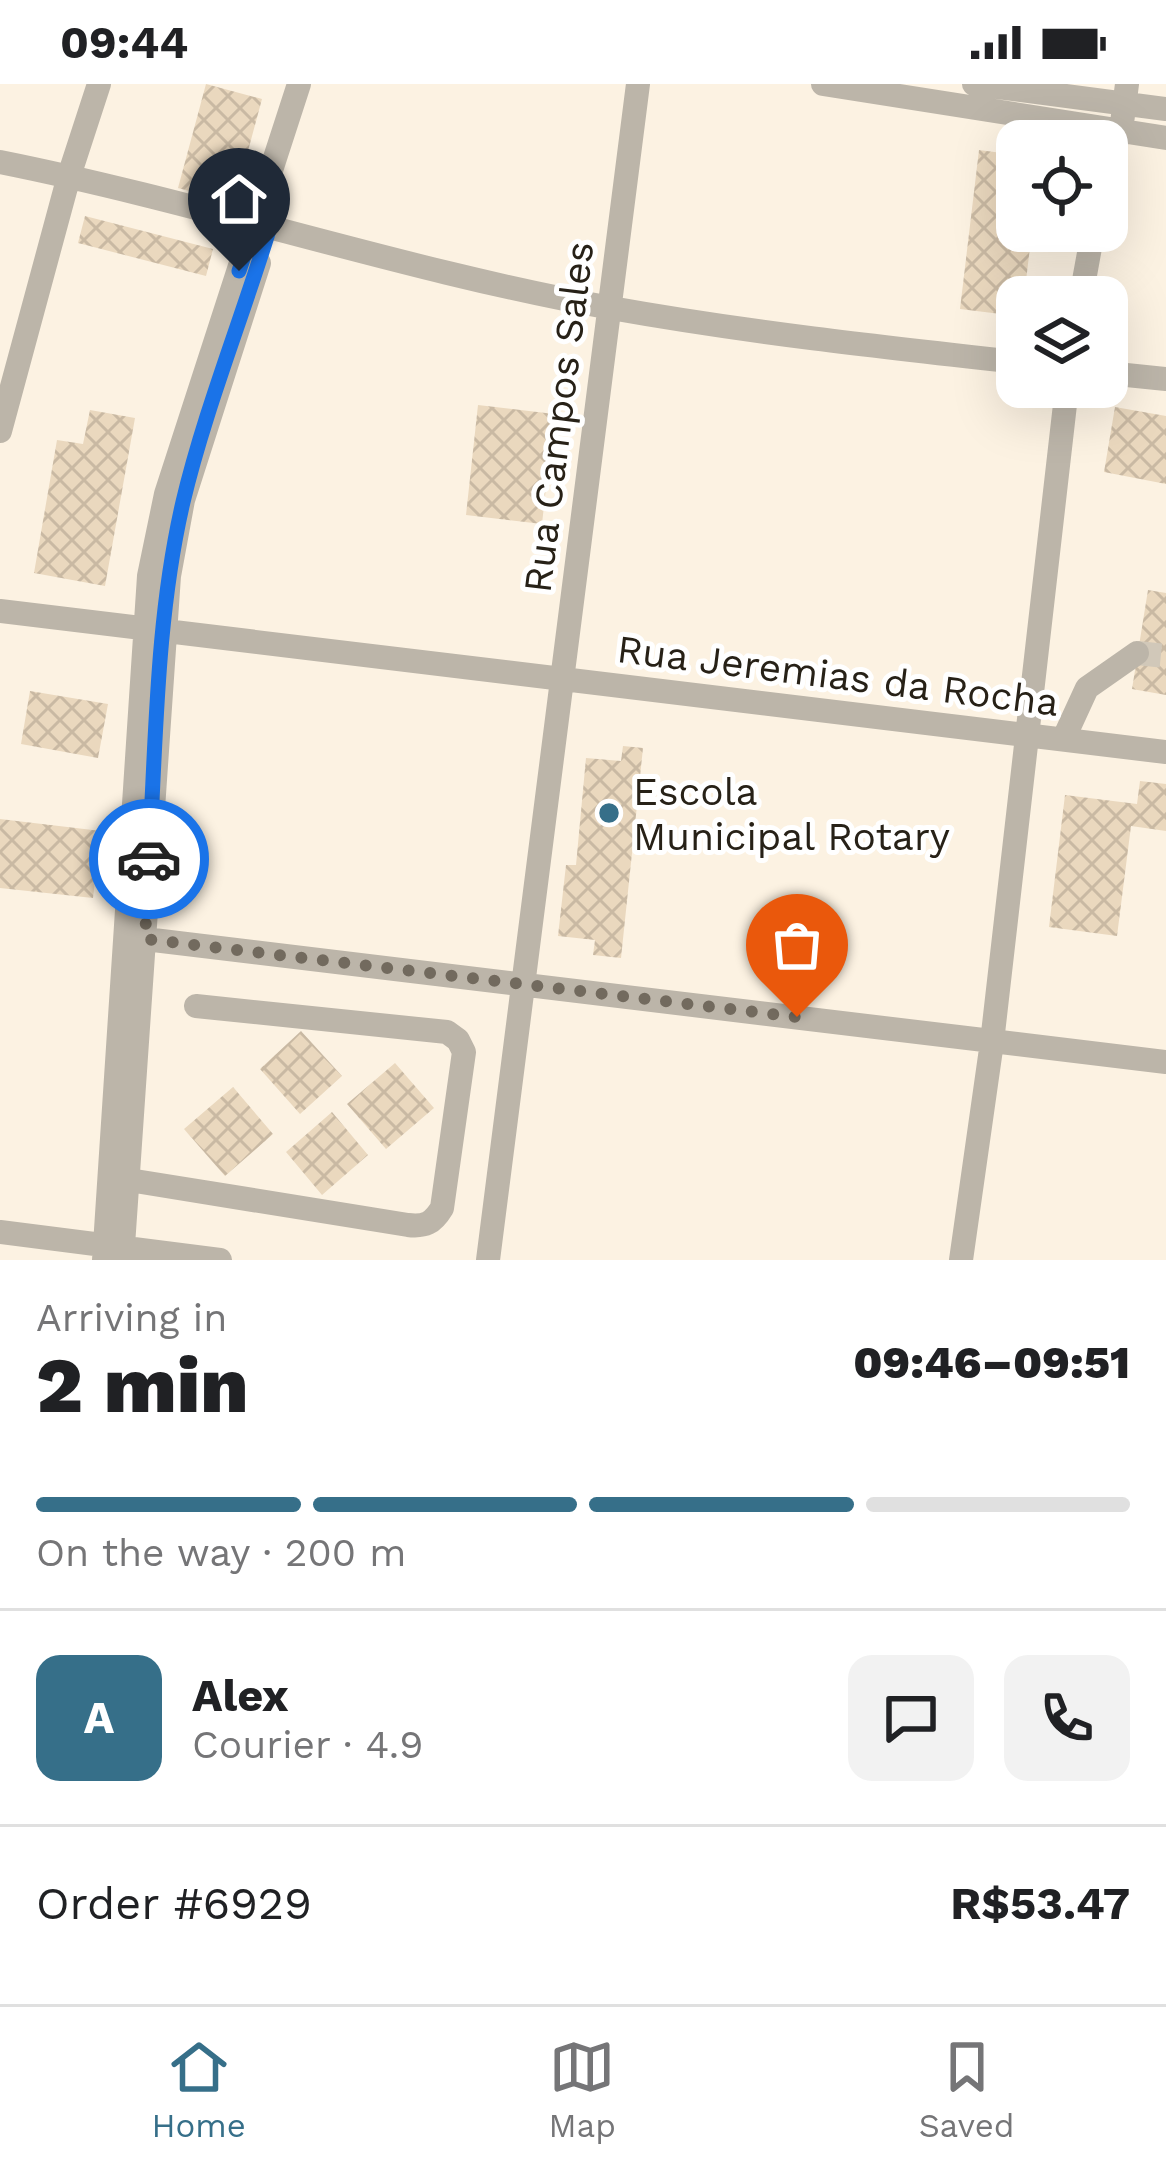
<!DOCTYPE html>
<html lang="en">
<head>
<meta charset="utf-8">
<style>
  body { margin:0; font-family:"Work Sans",sans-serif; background:#f2f2f2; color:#202124; height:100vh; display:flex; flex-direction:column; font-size:45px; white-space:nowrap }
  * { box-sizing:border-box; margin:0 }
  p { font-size:39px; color:#757577 }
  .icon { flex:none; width:66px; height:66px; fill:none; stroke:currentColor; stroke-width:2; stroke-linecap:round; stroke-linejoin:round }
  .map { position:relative; height:1176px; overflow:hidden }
  .side { display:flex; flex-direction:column; background:#fff; flex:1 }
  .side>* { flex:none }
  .fabs { position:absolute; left:996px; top:36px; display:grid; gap:24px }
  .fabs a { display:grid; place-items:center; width:132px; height:132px; border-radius:24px; background:#fff; box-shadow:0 12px 48px #0002; font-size:60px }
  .pin { position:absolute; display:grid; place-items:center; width:102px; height:102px; color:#fff; margin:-123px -51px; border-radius:50% 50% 50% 0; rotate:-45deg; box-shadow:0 0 12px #0007 }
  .pin .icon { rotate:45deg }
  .courier { position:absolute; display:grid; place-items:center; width:120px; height:120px; margin:-60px; border:9px solid #1a73e8; border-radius:50%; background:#fff; color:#222; box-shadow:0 3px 15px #0007 }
  .headline em { font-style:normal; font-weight:800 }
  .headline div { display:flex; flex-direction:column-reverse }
  .headline { display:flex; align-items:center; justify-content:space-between; height:204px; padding:0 36px }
  h1 { font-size:78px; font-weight:800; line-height:90px }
  .bar { display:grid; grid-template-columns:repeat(4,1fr); gap:18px 12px; align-content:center; height:144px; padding:0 36px }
  .bar i { height:15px; border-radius:9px; background:#e0e0e0 }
  .bar .on { background:#366f89 }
  .bar p { grid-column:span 4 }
  .line { display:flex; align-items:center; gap:30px; padding:0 36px; border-top:3px solid #e0e0e0 }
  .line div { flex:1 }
  .round { display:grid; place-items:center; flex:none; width:126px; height:126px; border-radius:24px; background:#f2f2f2 }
  .status { display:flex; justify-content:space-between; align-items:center; height:84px; padding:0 60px; background:#fff; direction:ltr }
  .status svg { height:33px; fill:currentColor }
  .menu { display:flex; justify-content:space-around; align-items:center; height:168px; border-top:3px solid #e0e0e0; background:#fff; font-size:33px; color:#757577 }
  .menu a { display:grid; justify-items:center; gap:6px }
  .menu .on { color:#366f89 }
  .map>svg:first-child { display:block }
  .building { fill:url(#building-cross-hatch) }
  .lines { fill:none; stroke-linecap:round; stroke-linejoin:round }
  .minor-tunnel { stroke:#d1c8b9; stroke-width:24; stroke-dasharray:24 12; stroke-linecap:butt }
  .minor { stroke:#bcb5a9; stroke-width:24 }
  .done { stroke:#726a5e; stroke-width:12; stroke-dasharray:0 21.6 }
  .route { stroke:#1a73e8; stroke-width:15 }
  .poi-dot { fill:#366f89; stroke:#fff; stroke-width:4.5 }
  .labels { text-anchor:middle; stroke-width:10; stroke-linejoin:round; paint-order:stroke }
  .street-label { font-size:39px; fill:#272117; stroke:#fff }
  .poi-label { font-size:39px; fill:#272117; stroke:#fff; text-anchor:start }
</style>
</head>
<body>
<div class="status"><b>09:44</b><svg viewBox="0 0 49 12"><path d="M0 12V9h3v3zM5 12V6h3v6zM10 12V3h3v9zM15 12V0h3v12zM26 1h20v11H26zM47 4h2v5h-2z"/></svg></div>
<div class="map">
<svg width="1166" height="1176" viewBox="0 0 1166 1176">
  <defs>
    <pattern id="building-cross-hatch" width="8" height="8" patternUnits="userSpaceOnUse" patternTransform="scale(3)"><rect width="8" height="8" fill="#ead8be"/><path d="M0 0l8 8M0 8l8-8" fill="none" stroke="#c9b9a3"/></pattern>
  </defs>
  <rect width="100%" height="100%" fill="#fcf2e2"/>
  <path class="building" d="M206,0L262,15L234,119L178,104Z
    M979,66L1017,71V147H1032L1024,213H1017V232L960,225Z
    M85,132L213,165L206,192L78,159Z
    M478,321L554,330L542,440L466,431Z
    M1115,323L1166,332V400L1104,388Z
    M90,326L135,334L105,502L34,489L57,356L83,360Z
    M1148,506L1166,509V611L1132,605Z
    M30,607L108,620L98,674L21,660Z
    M623,662L643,664L621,874L593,871L595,856L558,852L566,781H576L586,674L621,677Z
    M1140,697L1166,700V747L1131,742L1117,852L1049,843L1065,711L1137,720Z
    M0,735L101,747L93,814L0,804Z
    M301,947L342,992L300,1030L260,985Z
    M395,979L434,1024L386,1065L347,1020Z
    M233,1003L273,1050L225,1092L184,1045Z
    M332,1028L368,1071L322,1111L286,1068Z"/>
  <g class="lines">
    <path class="minor-tunnel" d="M1137,569L1166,572"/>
    <path class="minor" d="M823,0L1166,54
      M974,0L1166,25
      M1107,73L1121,47L1127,0
      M0,78C205,119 405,187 611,224C745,248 881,263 1017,278
      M1081,213L1093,147
      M1107,289L1166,295
      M0,347L69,92L99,0
      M0,527L1166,668
      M1064,654L1087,604L1137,569
      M145,855L1166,978
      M129,1096L408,1141C425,1143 433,1139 442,1124L464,968L458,956L447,948L196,922
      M0,1148L220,1176
      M104,1176L149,492L166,410L299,0
      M122,1176L169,492L183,416L259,179
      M488,1176L638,0
      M961,1176L992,958L1067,303"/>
  </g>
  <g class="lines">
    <path class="done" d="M149,775L145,855L797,933"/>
    <path class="route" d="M149,775C156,657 156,534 183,418C204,329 242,234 269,146L254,142L239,187"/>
  </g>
  <circle class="poi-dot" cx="609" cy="729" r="12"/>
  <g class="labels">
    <g class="street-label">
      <text transform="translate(558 333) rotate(-83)" y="14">Rua Campos Sales</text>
      <text transform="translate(838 591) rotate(7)" y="14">Rua Jeremias da Rocha</text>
    </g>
    <g class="poi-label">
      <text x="633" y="721">Escola<tspan x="633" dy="45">Municipal Rotary</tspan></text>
    </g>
  </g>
</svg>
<div class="fabs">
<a><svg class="icon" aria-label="locate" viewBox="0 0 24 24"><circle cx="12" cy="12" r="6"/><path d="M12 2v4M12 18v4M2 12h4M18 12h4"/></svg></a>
<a><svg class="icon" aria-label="layers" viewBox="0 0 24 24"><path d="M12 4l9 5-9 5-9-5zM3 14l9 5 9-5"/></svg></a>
</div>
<div class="pin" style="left:797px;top:933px;background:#ea580c"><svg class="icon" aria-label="bag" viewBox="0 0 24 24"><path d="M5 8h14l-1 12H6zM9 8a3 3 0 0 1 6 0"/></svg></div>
<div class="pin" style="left:239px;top:187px;background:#1f2937"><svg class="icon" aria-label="home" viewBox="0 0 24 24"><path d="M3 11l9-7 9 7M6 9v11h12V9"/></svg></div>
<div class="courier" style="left:149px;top:775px"><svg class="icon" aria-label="car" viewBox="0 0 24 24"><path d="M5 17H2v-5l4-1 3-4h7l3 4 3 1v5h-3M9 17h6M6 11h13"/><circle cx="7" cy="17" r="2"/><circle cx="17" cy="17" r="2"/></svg></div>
</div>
<section class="side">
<div class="headline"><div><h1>2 min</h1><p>Arriving in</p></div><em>09:46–09:51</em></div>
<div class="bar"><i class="on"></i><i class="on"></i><i class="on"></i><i></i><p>On the way · 200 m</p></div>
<div class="line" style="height:216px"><b class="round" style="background:#366f89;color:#fff">A</b><div><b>Alex</b><p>Courier · 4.9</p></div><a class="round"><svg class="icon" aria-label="chat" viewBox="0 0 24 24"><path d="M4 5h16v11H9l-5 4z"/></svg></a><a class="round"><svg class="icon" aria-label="phone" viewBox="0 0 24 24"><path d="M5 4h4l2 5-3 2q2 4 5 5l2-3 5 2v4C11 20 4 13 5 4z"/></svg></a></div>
<div class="line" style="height:156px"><div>Order #6929</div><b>R$53.47</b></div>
</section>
<nav class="menu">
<a class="on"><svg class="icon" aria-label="home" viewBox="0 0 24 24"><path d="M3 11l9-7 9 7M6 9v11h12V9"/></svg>Home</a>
<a><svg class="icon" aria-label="map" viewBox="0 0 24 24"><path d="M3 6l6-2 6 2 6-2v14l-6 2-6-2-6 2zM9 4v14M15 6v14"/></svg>Map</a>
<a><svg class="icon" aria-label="saved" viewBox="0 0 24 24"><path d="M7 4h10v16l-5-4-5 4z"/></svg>Saved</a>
</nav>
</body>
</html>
